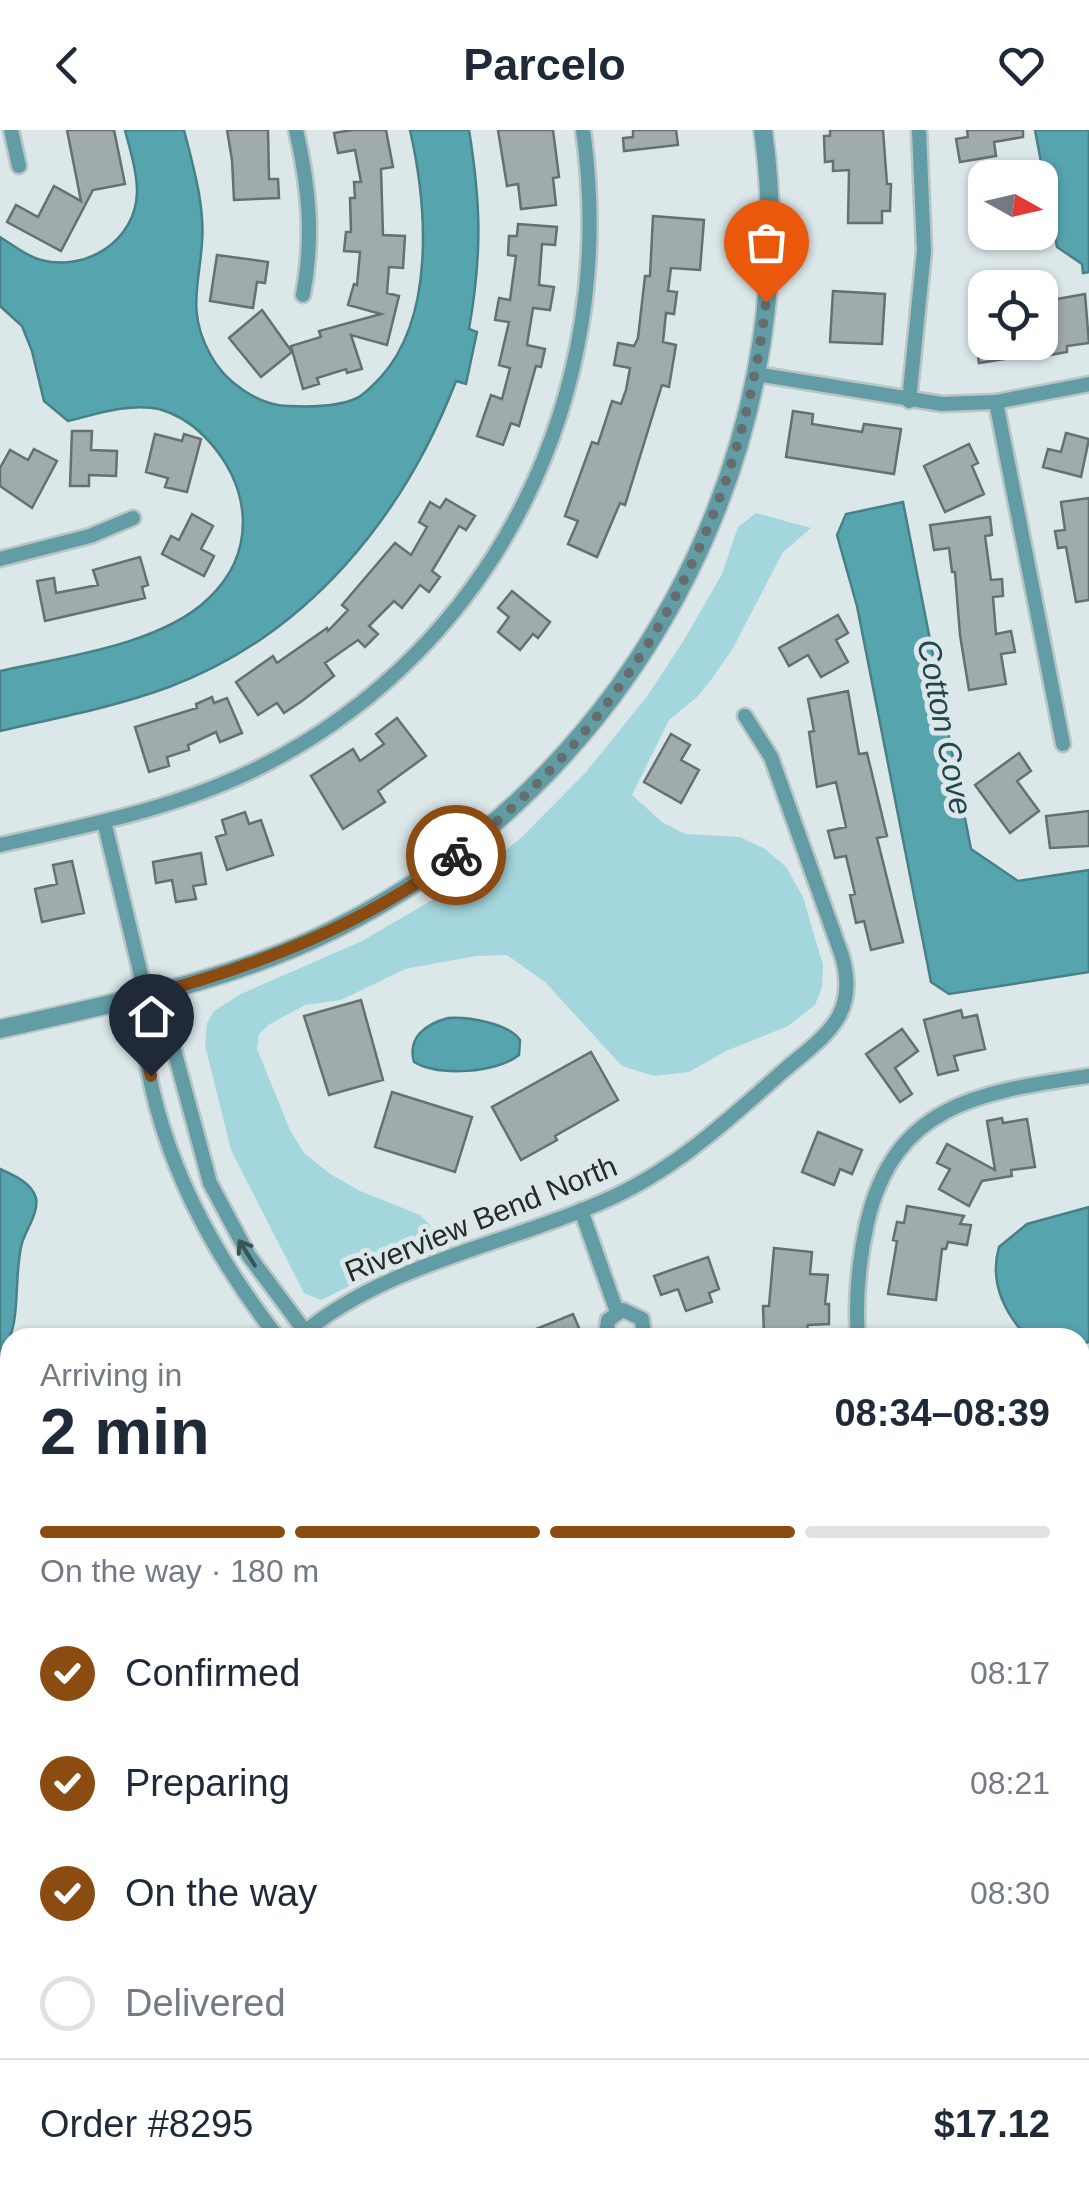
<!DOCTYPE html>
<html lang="en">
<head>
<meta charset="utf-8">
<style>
  body { margin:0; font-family:Helvetica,sans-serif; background:#f6f6f7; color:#1f2937; height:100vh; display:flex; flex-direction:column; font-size:38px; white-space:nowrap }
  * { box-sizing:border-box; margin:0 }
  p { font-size:32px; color:#747a83 }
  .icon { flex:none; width:55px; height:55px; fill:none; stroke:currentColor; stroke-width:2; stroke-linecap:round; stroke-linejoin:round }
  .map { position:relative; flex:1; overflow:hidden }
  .drawer { position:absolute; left:0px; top:1198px; width:1090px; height:882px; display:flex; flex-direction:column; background:#fff; border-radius:30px 30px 0 0; box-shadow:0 2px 8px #0004 }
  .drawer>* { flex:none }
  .needle { width:65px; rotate:98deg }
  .controls { position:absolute; left:968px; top:30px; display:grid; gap:20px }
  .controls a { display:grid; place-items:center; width:90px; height:90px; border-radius:20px; background:#fff; box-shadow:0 2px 8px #0004; font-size:50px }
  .pin { position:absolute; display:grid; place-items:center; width:85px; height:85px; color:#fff; margin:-102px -42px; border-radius:50% 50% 50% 0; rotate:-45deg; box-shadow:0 0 10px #0007 }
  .pin .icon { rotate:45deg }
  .courier { position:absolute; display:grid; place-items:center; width:100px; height:100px; margin:-50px; border:8px solid #8b4c12; border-radius:50%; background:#fff; color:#222; box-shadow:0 2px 12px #0007 }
  .summary em { font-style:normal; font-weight:700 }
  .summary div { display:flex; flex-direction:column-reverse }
  .summary { display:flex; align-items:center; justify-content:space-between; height:170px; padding:0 40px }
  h1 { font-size:65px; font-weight:700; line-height:75px }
  .bar { display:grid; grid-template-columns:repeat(4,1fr); gap:15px 10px; align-content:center; height:120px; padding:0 40px }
  .bar i { height:12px; border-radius:8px; background:#e0e1e3 }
  .bar .current { background:#8b4c12 }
  .bar p { grid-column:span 4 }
  .line { display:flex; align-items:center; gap:25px; padding:0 40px; border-top:2px solid #e0e1e3 }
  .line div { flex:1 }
  ol { padding:0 40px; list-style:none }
  li { display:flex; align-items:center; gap:30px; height:110px }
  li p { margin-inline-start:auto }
  li .icon { padding:10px; border-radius:50%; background:#8b4c12; color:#fff; stroke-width:4 }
  li:last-child { color:#747a83 }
  li i { width:55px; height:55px; border:5px solid #e0e1e3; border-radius:50% }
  header { display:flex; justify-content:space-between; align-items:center; height:130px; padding:0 40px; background:#fff; font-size:45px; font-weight:700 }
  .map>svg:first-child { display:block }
  .green { fill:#a4d6dd }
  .forest { fill:#65b3bd }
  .water { fill:#56a4ae; stroke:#488087; stroke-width:2.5 }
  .building { fill:#a0abad; stroke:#657071; stroke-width:2.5 }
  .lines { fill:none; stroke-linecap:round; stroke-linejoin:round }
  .minor-casing { stroke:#bac5c7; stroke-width:19 }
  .tertiary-casing { stroke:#bac5c7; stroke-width:22 }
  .minor { stroke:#629da5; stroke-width:14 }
  .tertiary { stroke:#629da5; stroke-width:18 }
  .oneway { stroke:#3b5356 }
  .done { stroke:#656d6e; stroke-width:10; stroke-dasharray:0 18 }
  .route { stroke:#8b4c12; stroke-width:12 }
  .labels { text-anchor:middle; stroke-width:10; stroke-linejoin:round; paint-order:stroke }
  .street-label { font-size:30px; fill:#262b2b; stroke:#dbe7e9 }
  .water-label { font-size:32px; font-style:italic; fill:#21464b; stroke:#dbe7e9 }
</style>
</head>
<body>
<header><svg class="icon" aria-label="back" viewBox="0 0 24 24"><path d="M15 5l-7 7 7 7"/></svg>Parcelo<svg class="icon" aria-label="heart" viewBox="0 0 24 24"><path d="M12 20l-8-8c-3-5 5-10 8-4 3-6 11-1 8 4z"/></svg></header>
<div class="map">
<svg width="1089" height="2079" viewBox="0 0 1089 2079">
  <rect width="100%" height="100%" fill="#dbe7e9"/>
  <path class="green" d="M756,383L811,398L783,422L733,518L711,550L697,567L669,590L632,665L662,692L685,704L740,707L765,719L786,737L803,767L823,835L822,857L815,875L788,896L726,921L689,942L654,946L622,936L545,852L507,825L476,826L405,839L341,870L305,875L270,894L259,904L257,919L290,1000L304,1023L330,1044L360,1061L420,1085L430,1095L432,1105L429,1113L413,1124L321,1170L304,1163L231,1020L205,915L207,893L214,881L241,864L362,811L477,744L522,707L587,641L648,565L684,510L722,444L738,397Z"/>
  <path class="forest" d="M1080,1475H1089V1544H1080Z
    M224,2070H444L448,2079H194Z"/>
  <path class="water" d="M125,0H184C193,36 205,75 202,113C199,156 187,182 210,224C224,251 258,276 289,276C309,277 338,277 357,268C365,264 374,254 380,248C436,187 427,75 410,0H469C481,74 482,125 469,199L477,202L466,254L456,251C404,386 308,505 169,557C115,577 56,588 0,601V541C63,527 160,515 208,469C259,421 251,353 204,306C191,293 177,284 159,279C129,273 97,284 68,291L44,271L32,221L22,196L0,176V107C13,115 26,126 41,130C86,142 136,111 137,62C137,41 130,20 125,0Z
    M1035,0H1089V142L1083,143L1082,134L1057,117Z
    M903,372L971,719L1018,751L1089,740V842L949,864L931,852L857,476L837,405L846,384Z
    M448,888C469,887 508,893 520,910L519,925C497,943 439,947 414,932C407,907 426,894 448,888Z
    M0,1039C13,1045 31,1052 36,1068C39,1082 26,1100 22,1113C12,1152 24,1193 0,1227Z
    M1089,1077V1212L1080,1214V1208L1027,1207C1004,1182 989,1152 999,1117L1027,1094Z
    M1080,1544H1089V1799L1080,1801Z
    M10,1846V2070H224L194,2079H0V1849Z"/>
  <path class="building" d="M67,0H114L125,54L93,60L61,121L7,92L16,75L38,87L54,56L81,71Z
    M227,0H268L269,49H278L279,68L234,70L232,30Z
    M352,0H386L393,37L381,39L383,105L405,106L403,138L389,137L387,163L399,166L387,215L351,205L362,239L347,243L346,239L317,248L319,254L303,259L291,216L321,207L319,201L381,184L348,175L354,154L357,155L360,122L344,121L346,102H351L350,68H355L354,52H361L355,20L338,23L334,3Z
    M498,0H553L559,47L553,48L556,75L521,79L518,54L507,56Z
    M633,0H676L678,15L624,21L623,8L633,7Z
    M830,0H883L887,54H891L890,81H882V93H848L849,40L833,41V31L825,32L824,6H830Z
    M967,0H1023V7L994,12L996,26L960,32L956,9L968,7Z
    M653,86L704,90L700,140L671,138L668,161L677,162L674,184L666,183L663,212L676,215L669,257L662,255L625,375L620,373L597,427L568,414L578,391L565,386L592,312L598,314L612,271L621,274L626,260L630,238L614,235L618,213L634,216L638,208L645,146H650Z
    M518,94L557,97L555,115L542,114L539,155L554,157L550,180L533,178L527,215L545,219L541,237L536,236L519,296L511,293L503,315L477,306L491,265L502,269L510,238L499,235L509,192L495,190L499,168L510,170L516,126L508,125L509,106H517Z
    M217,125L268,132L265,153L257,152L253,178L210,171Z
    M833,161L885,164L882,214L830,212Z
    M1085,164L1089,213L1067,216V222L1044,226L1040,211V172Z
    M985,173V212H1002L1005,229L979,233L971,175Z
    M262,180L292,222L261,247L229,208Z
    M793,281L813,284L812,294L862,302L864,294L901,299L894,344L786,327Z
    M72,301H92L91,320L117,321L116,346L89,345V356H70Z
    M1066,303L1089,309L1081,347L1043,337L1048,319L1061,322Z
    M155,304L182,311L184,304L201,309L187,362L165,357L168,348L146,342Z
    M969,314L978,333L972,336L984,364L945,382L924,336Z
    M34,319L57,331L32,378L0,356V338L10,320L28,330Z
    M1089,368V470L1076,472L1066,417L1058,418L1055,401L1065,400L1061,372Z
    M446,369L475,386L466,400L459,396L432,441L440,447L429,462L420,455L402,478L394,471L369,496L378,504L365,517L358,510L325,533L334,546L302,571L284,583L277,573L258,585L236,552L273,526L277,533L327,498L328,501L348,480L342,475L395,413L411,425L427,397L419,392L430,372L440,378Z
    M192,384L213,396L201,419L214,426L204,446L162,424L171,406L179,410Z
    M990,387L992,405L985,406L991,450L1002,449L1003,466L993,467L996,504L1011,501L1015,522L1001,524L1006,554L969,560L960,505L955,442H952L949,418L934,420L930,395Z
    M140,427L148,455L142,457L145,468L45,491L37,451L54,448L56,463L98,455L93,440Z
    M512,461L550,492L538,508L533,504L520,520L498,502L509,487L498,478Z
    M838,485L848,503L836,510L848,532L821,547L808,525L789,536L779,518Z
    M848,561L859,624L867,623L887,706L877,708L903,812L871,820L864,791L856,793L850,765L855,764L846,726L835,728L828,701L846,697L836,652L817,657L809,602L814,601L808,569Z
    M212,567L214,573L227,568L242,603L220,612L216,602L188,615L189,620L167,627L169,636L149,642L135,597L197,578L196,574Z
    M397,588L426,626L378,661L385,672L343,699L311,646L353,619L360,631L384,614L376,604Z
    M671,604L690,615L681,630L699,640L681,673L644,652Z
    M1019,623L1031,641L1017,651L1039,681L1010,703L975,655Z
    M1089,681V716L1050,718L1046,686Z
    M245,682L249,694L261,690L273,725L227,740L216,707L226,704L222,690Z
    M201,723L206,754L193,756L196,769L176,772L172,750L156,753L153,732Z
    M72,731L84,783L42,792L35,759L57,754L53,735Z
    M361,870L383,950L329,965L304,886Z
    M961,880L963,888L977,885L985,919L954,926L958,940L938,945L924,890Z
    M902,899L918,921L895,938L912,964L900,972L866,924Z
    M591,922L618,970L555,1006L557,1010L521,1030L492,977Z
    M392,962L472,987L455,1042L375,1017Z
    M1002,988L1003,993L1027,989L1035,1037L1011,1040L1012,1046L982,1051L969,1076L939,1059L950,1039L937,1033L947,1014L995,1040L987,991Z
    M818,1002L862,1020L852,1044L840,1039L834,1055L802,1042Z
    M907,1076L964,1086L960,1094L971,1095L967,1115L948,1112L946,1119H942L936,1170L888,1164L897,1111L893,1110L897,1092L904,1093Z
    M774,1118L812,1122L810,1144L828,1145L825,1174H829V1194L808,1195L805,1208H764L763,1176H769Z
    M708,1127L719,1159L709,1163L712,1172L686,1181L678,1159L661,1165L654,1146Z
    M573,1184L579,1198L565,1204L567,1208H514Z"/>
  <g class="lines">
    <g class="minor-casing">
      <path id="minor" d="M11,0L19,36
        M296,0C309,56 314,108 303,165
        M756,244L942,274L996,272L1089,254
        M909,271L924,121L919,0
        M996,272L1063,614
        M0,429L90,406L133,388
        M104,691L146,866L173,916L210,1053L249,1126L310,1208
        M0,715C89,695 178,678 260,637C498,517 620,261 583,0
        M146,866C146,884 142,904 145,921C161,1029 212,1123 278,1208
        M581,1080L617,1182
        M297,1208C386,1133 499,1117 602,1072C672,1042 725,993 781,943C822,907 860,888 842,826L771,627L745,586
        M606,1208L608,1190L623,1180L642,1189L644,1208
        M858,1208C855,1170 859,1130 867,1093C895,972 982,962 1089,946
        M1080,1342L1089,1341
        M0,1489L10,1487
        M0,1527L10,1529
        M0,1655L10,1652
        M1080,1973L1089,1987
        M795,2070L800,2079
        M611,2079L626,2070"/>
    </g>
    <g class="tertiary-casing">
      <path id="tertiary" d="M0,899C113,873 229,852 333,800C626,655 809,326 763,0"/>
    </g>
    <use href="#minor" class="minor"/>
    <use href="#tertiary" class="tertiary"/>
  </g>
  <defs><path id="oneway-shaft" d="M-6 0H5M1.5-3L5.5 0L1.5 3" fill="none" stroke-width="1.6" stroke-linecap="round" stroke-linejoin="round" transform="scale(2.5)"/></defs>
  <use class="oneway" href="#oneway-shaft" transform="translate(247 1123) rotate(-122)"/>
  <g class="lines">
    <path class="done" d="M456,725C633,589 741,392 766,172"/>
    <path class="route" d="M151,946L144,918L146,866C257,836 365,795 456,725"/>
  </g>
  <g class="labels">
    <g class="street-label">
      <text transform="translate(481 1089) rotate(-22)" y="10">Riverview Bend North</text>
    </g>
    <g class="water-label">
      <text transform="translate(945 597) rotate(79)" y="11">Cotton Cove</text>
    </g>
  </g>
</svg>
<div class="controls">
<a><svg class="needle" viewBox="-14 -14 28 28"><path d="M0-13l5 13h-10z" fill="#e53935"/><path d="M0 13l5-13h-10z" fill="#747a83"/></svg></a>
<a><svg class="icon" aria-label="locate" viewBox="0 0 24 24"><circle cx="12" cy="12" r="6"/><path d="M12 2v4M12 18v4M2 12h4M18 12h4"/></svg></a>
</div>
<div class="pin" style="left:766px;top:172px;background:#ea580c"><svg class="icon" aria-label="bag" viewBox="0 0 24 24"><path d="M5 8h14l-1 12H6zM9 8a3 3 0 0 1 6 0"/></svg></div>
<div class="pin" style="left:151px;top:946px;background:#1f2937"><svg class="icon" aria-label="home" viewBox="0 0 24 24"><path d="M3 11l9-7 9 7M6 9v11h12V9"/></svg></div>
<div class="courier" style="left:456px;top:725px"><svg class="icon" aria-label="bike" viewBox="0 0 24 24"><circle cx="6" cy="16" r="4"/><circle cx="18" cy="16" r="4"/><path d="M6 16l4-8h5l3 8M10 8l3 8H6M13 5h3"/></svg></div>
<section class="drawer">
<div class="summary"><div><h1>2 min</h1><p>Arriving in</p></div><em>08:34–08:39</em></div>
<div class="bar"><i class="current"></i><i class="current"></i><i class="current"></i><i></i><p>On the way · 180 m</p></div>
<ol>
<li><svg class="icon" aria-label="check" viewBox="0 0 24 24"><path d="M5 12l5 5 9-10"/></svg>Confirmed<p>08:17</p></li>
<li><svg class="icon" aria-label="check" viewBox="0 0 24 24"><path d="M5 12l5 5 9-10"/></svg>Preparing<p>08:21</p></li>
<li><svg class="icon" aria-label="check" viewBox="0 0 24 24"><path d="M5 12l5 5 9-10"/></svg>On the way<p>08:30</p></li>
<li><i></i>Delivered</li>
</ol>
<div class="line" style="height:130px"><div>Order #8295</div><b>$17.12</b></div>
</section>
</div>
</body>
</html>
